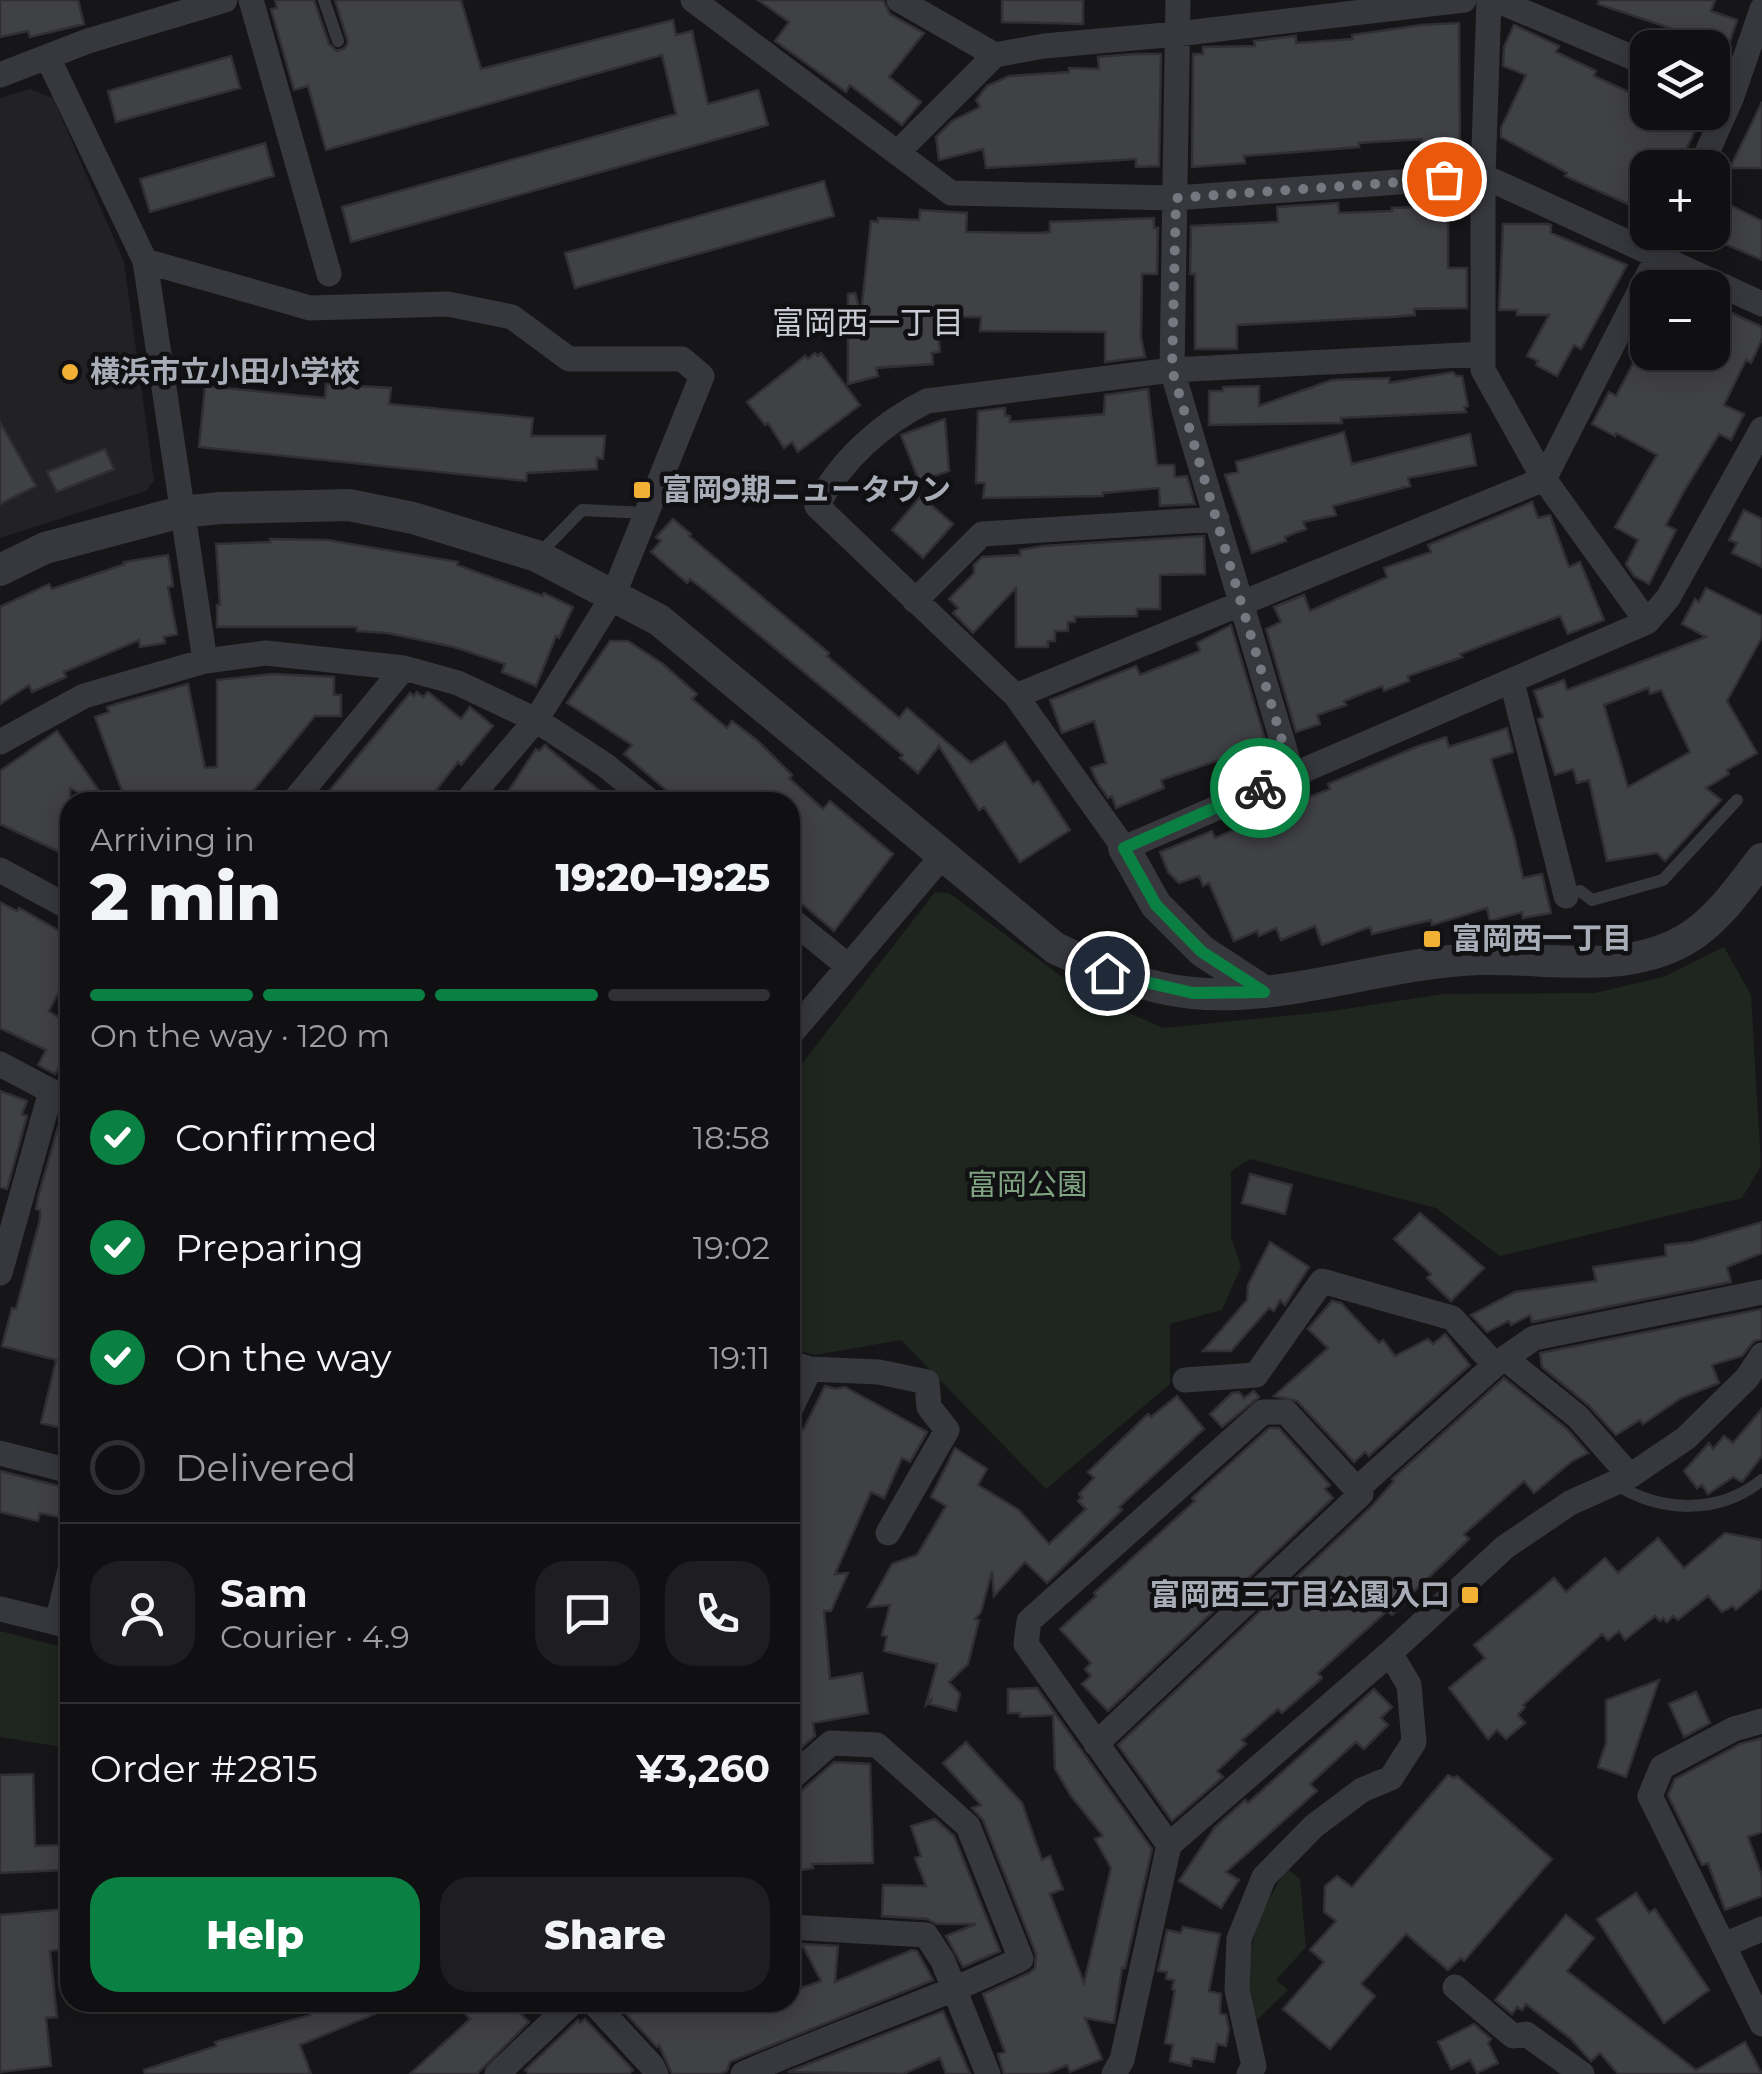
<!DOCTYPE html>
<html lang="en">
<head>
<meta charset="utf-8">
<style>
  body { margin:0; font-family:Montserrat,"Noto Sans JP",sans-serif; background:#1e1e20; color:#f1f3f6; height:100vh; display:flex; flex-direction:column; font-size:38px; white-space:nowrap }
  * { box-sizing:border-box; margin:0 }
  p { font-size:32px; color:#9c9d9f }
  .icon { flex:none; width:55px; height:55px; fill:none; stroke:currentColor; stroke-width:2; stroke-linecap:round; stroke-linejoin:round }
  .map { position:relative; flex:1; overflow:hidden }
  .details { position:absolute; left:60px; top:792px; width:740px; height:1220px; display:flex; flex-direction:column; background:#101012; border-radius:30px; box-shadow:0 5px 25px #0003,0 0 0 2px #303032 }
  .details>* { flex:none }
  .controls { position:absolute; left:1630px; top:30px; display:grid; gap:20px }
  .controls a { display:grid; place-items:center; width:100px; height:100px; border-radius:20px; background:#101012; box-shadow:0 5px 25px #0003,0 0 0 2px #303032; font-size:50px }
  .pin { position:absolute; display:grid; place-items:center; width:85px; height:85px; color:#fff; margin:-42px; border:5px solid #fff; border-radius:50%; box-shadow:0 2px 10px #0007 }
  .courier { position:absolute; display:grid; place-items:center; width:100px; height:100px; margin:-50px; border:8px solid #0b8043; border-radius:50%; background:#fff; color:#222; box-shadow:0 2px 12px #0007 }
  .overview em { font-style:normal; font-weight:800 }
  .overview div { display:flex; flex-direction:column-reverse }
  .overview { display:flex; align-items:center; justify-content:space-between; height:170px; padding:0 30px }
  h1 { font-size:65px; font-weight:800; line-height:75px }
  .bar { display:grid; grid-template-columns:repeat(4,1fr); gap:15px 10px; align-content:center; height:120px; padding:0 30px }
  .bar i { height:12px; border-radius:8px; background:#303032 }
  .bar .on { background:#0b8043 }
  .bar p { grid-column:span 4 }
  .line { display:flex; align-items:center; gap:25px; padding:0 30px; border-top:2px solid #303032 }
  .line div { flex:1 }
  .round { display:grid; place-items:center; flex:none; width:105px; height:105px; border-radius:30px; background:#1e1e20 }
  ol { padding:0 30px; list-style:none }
  li { display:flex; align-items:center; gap:30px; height:110px }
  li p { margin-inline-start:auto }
  li .icon { padding:10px; border-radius:50%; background:#0b8043; color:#fff; stroke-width:4 }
  li:last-child { color:#9c9d9f }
  li i { width:55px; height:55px; border:5px solid #303032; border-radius:50% }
  .primary-button { display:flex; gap:20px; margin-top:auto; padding:20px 30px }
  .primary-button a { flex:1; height:115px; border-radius:30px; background:#0b8043; color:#fff; font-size:40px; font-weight:800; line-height:115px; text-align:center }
  .primary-button a+a { background:#1e1e20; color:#f1f3f6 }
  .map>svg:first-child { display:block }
  .built { fill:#222225 }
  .green { fill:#1e261f }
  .building { fill:#404145; stroke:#303034; stroke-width:2.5; fill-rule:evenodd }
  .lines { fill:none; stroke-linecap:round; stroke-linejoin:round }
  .service { stroke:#37383d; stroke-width:12 }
  .minor { stroke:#37383d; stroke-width:25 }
  .tertiary { stroke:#37383d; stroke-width:32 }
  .done { stroke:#757880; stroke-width:10; stroke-dasharray:0 18 }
  .route { stroke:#0b8043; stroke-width:12 }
  .poi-dot { fill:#f2b134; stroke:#111113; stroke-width:4 }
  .labels { text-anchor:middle; stroke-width:9; stroke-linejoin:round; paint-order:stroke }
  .poi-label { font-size:30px; font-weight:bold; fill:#a8adb8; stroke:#111113; text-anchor:start }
  .park-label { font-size:30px; fill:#7fa381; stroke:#111113 }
  .neighbourhood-label { font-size:32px; fill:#c9ccd4; stroke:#111113 }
</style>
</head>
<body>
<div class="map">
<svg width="1762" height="2074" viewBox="0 0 1762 2074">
  <rect width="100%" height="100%" fill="#161618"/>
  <path class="built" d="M30,89L53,98L124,262L154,481L146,491L0,538V98Z"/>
  <path class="green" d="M935,892L949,893L1084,993L1163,1028L1325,1012L1443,994L1595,993L1666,976L1724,947L1751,995L1761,1166L1742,1198L1500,1256L1436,1208L1250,1159L1231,1171V1237L1241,1267L1222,1310L1170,1324V1384L1046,1489L901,1340L815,1355L790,1349V1079Z
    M0,1631L70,1649V1735L62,1747L0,1737Z
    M1286,1868L1300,1879L1306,1947L1276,1980L1288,1990L1252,2025L1245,1975L1258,1920Z"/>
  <path class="building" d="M0,0H78L84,24L30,37L28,31L0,37Z
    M275,0H314L329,44L337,51L345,48L348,42L335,0H461L481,69L673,20L676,35L692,31L708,104L758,90L768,125L351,242L342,207L676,114L662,55L326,150L308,86L294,90L271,9L277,8Z
    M758,0H883L890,14L924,33L889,77L921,102L902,125L850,85L846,92L775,41L789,22Z
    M1002,0H1083V24L1002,22Z
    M1599,0H1715L1711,11L1737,20L1730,41L1720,38L1717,48H1673L1679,31L1598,4Z
    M1459,23L1460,147H1421L1422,139L1359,143V147L1244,156L1245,163L1192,167L1193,54H1203V47L1255,46L1254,41L1296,36V43L1353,39L1352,35L1421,25Z
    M1514,25L1559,46L1556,52L1596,71L1594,76L1644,99L1637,112H1704L1677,168H1648V213L1565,176L1567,173L1501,137V128L1526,75L1503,66L1504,47Z
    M1134,54H1161L1159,166L1136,167V159L986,168L983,149L939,160L936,137L952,121L980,107L976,100L987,86L1009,76L1069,72V68L1099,69L1098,57Z
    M231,56L240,88L116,122L108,91Z
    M1762,102V168H1730Z
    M265,143L274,176L150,212L140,179Z
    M824,181L834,216L575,288L565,253Z
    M1417,198H1448V268H1467V308L1414,309L1415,315L1391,317L1237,325V349H1195V274H1190L1191,226L1278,222L1277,207L1338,203L1339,213L1392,211V208L1417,207Z
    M1732,206L1762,221V260L1716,240Z
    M920,210L967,213L966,232L1039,233L1050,232V222L1154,218V228H1158L1157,274H1142L1141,337L1145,357L1105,362V332L980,331L981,317H937L940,352L932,353L933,364L876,368L878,376L848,384V294L855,293L861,314L871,221L878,222V218L919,220Z
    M1503,224H1548L1551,225V233L1627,265L1581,349L1574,345L1557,376L1536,365L1538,361L1527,356L1549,315H1517V310H1499Z
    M1712,304L1762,327V339L1751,363L1746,360L1724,405L1744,414L1731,440L1719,434L1684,491L1666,525L1676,530L1649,584L1634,576L1626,564L1638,540L1615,527L1657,455L1616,433L1615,436L1592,424L1609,392L1616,396L1639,352H1678L1712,370Z
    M815,353L818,356L821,353L860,405L798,452L792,442L784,448L768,423L765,425L747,402L805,356L808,359Z
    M1453,372L1456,376H1462L1468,406L1464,407L1466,412L1341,418L1342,423L1209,425V391H1223V387L1259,386V406L1332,380L1389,378V383Z
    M326,384L391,388L389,404L533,418L531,436H605L603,459L597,458V469L527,473L526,481L199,447L205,386L325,398Z
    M1148,389L1157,465H1174L1175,477L1187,476L1195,504L1160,506L1159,488L1103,493V496L983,498L985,483H976L978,411L1005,408V416H1010V422L1104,414L1105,395Z
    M945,419L949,471L919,481L901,435Z
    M0,422L36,486L0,504Z
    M1344,432L1352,464L1470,434L1476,465L1408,478L1410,486L1333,506L1336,515L1303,522L1306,529L1285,537L1286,541L1252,553L1225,475L1238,472L1236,462Z
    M105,449L114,469L57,492L47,472Z
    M921,496L953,524L923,558L892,530Z
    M1532,502L1538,518L1550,515L1569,567L1580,562L1604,620L1568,634L1560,616L1460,654L1462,657L1408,676L1409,681L1384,691L1382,686L1344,701L1346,705L1317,715L1320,724L1296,732L1266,629L1281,622L1274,607L1304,595L1310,611L1387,577L1384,568L1431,552L1428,545Z
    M1744,510L1762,519V567L1732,553L1737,543L1729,540Z
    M673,519L691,534L689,536L829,653L827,656L899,718L907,708L971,763L1005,742L1033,784L1038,781L1070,830L1020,862L984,807L979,810L939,746L918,773L900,758L903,755L845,706L708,593L690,579L687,583L651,552L661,541L656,537Z
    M1204,536L1205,574L1160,575V609H1137V616L1075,617V622H1068V631H1055V641H1048V647H1016V588L973,633L953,613L958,608L949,599L974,573V565L982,557L1020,555V550L1043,546Z
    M270,539L327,540L458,562L457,565L543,596L544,593L573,607L559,638L556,636L536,686L502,672L505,664L454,647L387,633L357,631V627H217V605H220L216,544L270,542Z
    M168,555L173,586L168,587L177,634L164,637L165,643L140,647L139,640L64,672L66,677L32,692L29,685L0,704V607L49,584L52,589L125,564L124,562Z
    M1706,588L1762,616V637L1727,701L1757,753L1727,770L1729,774L1706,788L1721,800L1665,861L1657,853L1607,861L1589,780L1577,783L1573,769L1555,775L1538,719L1543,717L1534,691L1564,680L1567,690L1706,637L1682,624L1695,599L1699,602ZM1648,688L1650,694L1661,690L1690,752L1628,787L1604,705Z
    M1231,625L1267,746L1225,766L1222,759L1161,780L1164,788L1116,808L1112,796L1108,798L1097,782L1091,768L1106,763L1094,721L1062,733L1050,700L1136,666L1140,675L1200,651L1197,643Z
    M610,641H628L663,664L697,694L692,699L727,728L732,721L758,741L792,775L789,778L823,809L830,801L893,854L834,931L790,894V802H680L624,754L632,745L567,703Z
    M272,674L334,677V695H341V716H315L244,802H126L95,717L109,712L107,707L116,704L188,684L205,768L217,767V680Z
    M417,692L423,697L428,692L461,719L470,707L493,726L461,765L458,762L427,802H320L410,693L414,696Z
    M1507,728L1513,752L1491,759L1514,837L1523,878L1542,874L1551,913L1523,918L1522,912L1490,921L1487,908L1432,925L1431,920L1372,934L1370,927L1322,945L1315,926L1281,940L1276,928L1259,936L1257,931L1234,941L1209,883L1203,886L1199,876L1179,883L1168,872L1160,852L1212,831L1215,838L1274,814L1273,811L1330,789L1328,784L1416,747L1446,737L1449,747Z
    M57,731L107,802H97L70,788V857L0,824V771Z
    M545,745L547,747L613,802H501L536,749L539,751Z
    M0,902L17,911L19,908L70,937V970L49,1011L62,1020L70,1004V1063L64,1060L55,1074L38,1065L46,1050L0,1028Z
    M0,1091L27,1101L22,1114L27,1116L7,1189L0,1187Z
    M58,1127L70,1131V1430L41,1423L56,1360L2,1346L12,1308L16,1309L40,1219V1210L36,1209L38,1197Z
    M1250,1174L1292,1185L1285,1214L1242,1203Z
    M1420,1213L1484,1268L1451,1301L1427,1278L1431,1274L1394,1239Z
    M1762,1222V1253L1727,1267L1731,1282L1532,1322L1530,1315L1511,1325L1509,1321L1487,1332L1471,1315L1515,1292L1596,1281L1593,1267L1666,1256L1665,1245L1693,1242Z
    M1270,1242L1309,1267L1285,1305L1280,1300L1274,1311L1269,1308L1231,1351H1203L1247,1300L1248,1285Z
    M1332,1301L1341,1303L1379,1343L1383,1340L1395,1356L1428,1339L1433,1344L1445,1334L1470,1365L1369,1456L1365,1452L1354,1462L1297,1401L1274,1396L1328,1348L1308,1329Z
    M1762,1309V1339L1754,1341L1742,1356L1712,1365L1719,1383L1681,1398L1643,1424L1640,1420L1616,1435L1588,1405L1542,1367L1540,1353Z
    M1504,1378L1567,1429L1588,1453L1571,1462L1534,1493L1524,1481L1464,1534L1469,1539L1406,1599L1408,1601L1392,1615L1387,1611L1318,1673L1322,1678L1282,1713L1278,1709L1242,1740L1246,1744L1217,1771L1223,1777L1172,1821L1118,1745L1372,1506L1394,1481L1392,1479Z
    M825,1386L836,1389L845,1387L927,1432L910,1462L902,1458L884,1498L871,1492L835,1574L848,1573L831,1611H824L830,1679L862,1673L868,1713L813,1723L815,1736L790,1757V1717L794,1716L791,1695L794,1694L790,1645V1443L798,1427L803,1430Z
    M1254,1391L1259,1397L1222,1427L1210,1414L1232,1393L1239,1392L1244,1398Z
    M1177,1396L1204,1429L1119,1507L1122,1510L1047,1583L1025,1562L994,1596L992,1571L981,1612L975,1619L979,1620L968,1664L949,1682L960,1694L956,1711L930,1704L931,1700L926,1705L937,1664L884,1651L887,1636L882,1635L890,1605L868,1607L892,1564L917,1555L946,1506L931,1497L955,1448L987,1469L978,1485L1019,1510L1049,1544L1086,1509L1078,1501L1082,1497L1079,1494L1094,1478L1088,1472L1148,1414L1151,1417Z
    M1762,1409V1456L1742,1482L1733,1477L1708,1494L1702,1485L1697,1488L1684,1471L1709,1443L1713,1449L1724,1436L1733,1443Z
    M1269,1428H1279L1330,1485L1325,1489L1333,1498L1108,1711L1082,1684L1091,1676L1085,1669L1091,1663L1060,1629L1096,1596L1094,1593L1195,1501L1192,1498Z
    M0,1471L66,1488L59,1517L40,1513L38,1521L0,1512Z
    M1725,1533L1762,1540V1588L1736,1610L1733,1606L1722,1612L1708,1596L1678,1620L1673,1616L1667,1622L1663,1618L1660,1621L1655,1616L1625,1640L1619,1631L1608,1640L1602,1634L1523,1705L1525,1707L1518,1715L1525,1723L1506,1739L1497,1730L1488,1739L1449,1688L1485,1658L1474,1645L1554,1578L1566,1592L1605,1558L1618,1573L1658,1538L1684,1568Z
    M1659,1680L1626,1777L1598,1767L1606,1743V1700Z
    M1037,1688L1152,1849L1125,1968H1122L1114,2023L1085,2018L1102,2059L1070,2072L1067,2065L1046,2074H1004L998,2054L1005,2052L983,1994L1029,1973L1035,1968L1036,1954L983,1820L972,1808L981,1805L943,1763L966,1742L1022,1803L1042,1860L1050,1856L1063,1889L1050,1894L1084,1983L1111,1868L1095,1839L1103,1836L1071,1796L1055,1769L1053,1715L1020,1717V1713H1008V1689Z
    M1374,1689L1392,1707L1381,1718L1388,1725L1364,1749L1356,1742L1310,1784L1317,1791L1226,1872L1239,1880L1221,1908L1179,1881L1215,1827L1245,1800L1248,1803Z
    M1696,1692L1710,1723L1684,1737L1669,1704Z
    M1762,1738V1832L1748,1837L1762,1876V1896L1725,1910L1708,1863L1702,1865L1668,1795L1675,1779L1740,1744Z
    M834,1762L870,1764L873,1863L812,1864L813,1868L790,1872V1795L801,1791Z
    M33,1774L35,1846L63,1845V1870L0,1873V1775Z
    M1448,1775L1454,1778L1457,1776L1552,1859L1464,1961L1461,1958L1448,1970L1406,1934L1361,1984L1375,1996L1330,2049L1283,2009L1324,1962L1310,1950L1336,1921L1324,1912L1325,1886L1337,1876L1352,1887Z
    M935,1819L954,1836L1000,1951L963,1967L946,1936L976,1924H937L927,1919L882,1916L883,1885L926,1886L915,1858L921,1856L911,1826Z
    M1636,1893L1649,1913L1655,1909L1709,1990L1664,2023L1597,1919Z
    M65,1909L69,1948L50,1951L57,2017L46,2018L51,2066L0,2072V1915Z
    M1566,1915L1594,1938L1567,1971L1696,2070L1745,2042L1762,2074H1618L1600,2053L1591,2061L1587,2057L1571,2039L1526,2004L1522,2010L1517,2007L1512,2014L1495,2000Z
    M1183,1927L1220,1934L1209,1991L1221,1994L1220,2013L1226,2015L1229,2029L1226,2046L1217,2044L1214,2062L1192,2058L1191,2066L1170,2061L1173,2045L1165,2043L1175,1990L1172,1989L1174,1980L1166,1979L1167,1972L1158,1971L1167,1930L1181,1933Z
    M802,1944L838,1946L835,1982L912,1950L917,1951L933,1980L730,2062L727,2071L720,2074H672L659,2045L657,2047L626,2014L636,2002H790V1992L821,1981Z
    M305,2002L401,2003L300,2045L311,2074H145L144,2070L216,2046L215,2042L310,2015Z
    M454,2002H509L529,2022L477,2074H410L470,2019Z
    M943,2011L970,2074H946L940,2058L903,2074L788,2072Z
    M585,2019L633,2070L629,2074H529L525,2070L578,2020L580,2023Z
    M1474,2024L1491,2039L1488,2043L1498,2063L1477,2073L1470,2060L1451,2069L1438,2042Z"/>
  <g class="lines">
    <path class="service" d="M324,0L338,41
      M538,555L582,510L647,513
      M1566,896L1580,891L1592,900L1663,880L1737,800
      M1614,1483C1660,1513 1719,1515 1762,1480"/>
    <path class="minor" d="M251,0L329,274
      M693,0L951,193L1175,198L1483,176L1762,304
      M899,0L995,55
      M1178,0L1172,370L1292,774
      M1489,0L1483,176V370L1544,479L1647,622
      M1496,0L1648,64
      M48,58L145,261L205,661
      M0,75L88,41L225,0
      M898,152L995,55L1044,46L1177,34L1464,0
      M1700,168L1731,99L1762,9
      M145,261L310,308L448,304L512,317L569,359H682L702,376L613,596L536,720L466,802
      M1482,354L1172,370L927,401C882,423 840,461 817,506L1016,696L1124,848L1647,622L1668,598L1762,429
      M915,601L982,534L1217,519
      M1512,682L1566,896
      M1016,696L1544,479L1670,232
      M0,742L84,696L205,661L266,653L404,668L458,683L536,720L605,765L651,802
      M293,802L404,668
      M0,870L70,908
      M790,919L848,966
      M790,1035L944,854
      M0,1064L70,1101
      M0,1273L51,1091
      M1506,1359L1578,1417L1630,1476
      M790,1363L810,1369L879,1372L927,1382L929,1407L947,1430L888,1533
      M1185,1380L1256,1375L1322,1281L1452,1318L1495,1365
      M790,1410L810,1369
      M0,1453L70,1471
      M1357,1489L1495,1365L1534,1338L1762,1292
      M0,1609L70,1626
      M57,1623L70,1569
      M1762,1721L1734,1729L1662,1767L1650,1796L1762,2024
      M1096,1744L1361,1494L1286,1412H1263L1029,1621L1026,1644L1169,1845
      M790,1927L926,1935L943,1961L988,2074
      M1724,1945L1762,1929
      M1455,1987L1513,2036L1526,2034L1582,2074
      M593,2002L652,2066L656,2074
      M497,2074L573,2002
      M743,2074C835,2033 930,2003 1021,1959L968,1826L877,1745L831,1743L790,1779
      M1114,2074L1122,2060L1169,1845L1390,1653L1505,1547L1570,1503L1630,1476L1686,1438L1747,1378L1762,1355
      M1249,2074L1254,2066L1237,1990L1239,1939L1264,1877L1314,1826L1362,1790L1391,1778L1414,1742L1409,1685L1390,1653"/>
    <path class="tertiary" d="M0,570L45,548L181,512L220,508L349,505L413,518L537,556L659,620L1055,948C1099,969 1143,988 1192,993C1289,1002 1383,962 1480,959C1547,957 1621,975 1683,941C1716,923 1739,888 1762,859
      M1124,848L1156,905L1202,951L1265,992"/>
  </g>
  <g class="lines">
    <path class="done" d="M1260,788L1292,774L1172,370L1176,198L1444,179"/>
    <path class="route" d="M1107,973L1193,993L1264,992L1202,952L1156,905L1124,848L1260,788"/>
  </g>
  <g class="poi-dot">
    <circle cx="70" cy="372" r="10"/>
    <rect x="632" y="480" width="20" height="20" rx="5"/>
    <rect x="1422" y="929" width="20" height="20" rx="5"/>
    <rect x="1460" y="1585" width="20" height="20" rx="5"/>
  </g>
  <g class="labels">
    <g class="poi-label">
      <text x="90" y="382">横浜市立小田小学校</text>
      <text x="662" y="500">富岡9期ニュータウン</text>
      <text x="1452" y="949">富岡西一丁目</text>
      <text x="1450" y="1605" text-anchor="end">富岡西三丁目公園入口</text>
    </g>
    <g class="park-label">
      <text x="1027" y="1195">富岡公園</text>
    </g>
    <g class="neighbourhood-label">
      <text x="868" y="334">富岡西一丁目</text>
    </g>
  </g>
</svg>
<div class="controls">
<a><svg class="icon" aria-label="layers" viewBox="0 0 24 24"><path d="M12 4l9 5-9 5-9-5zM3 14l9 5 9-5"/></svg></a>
<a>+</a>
<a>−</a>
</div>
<div class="pin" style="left:1444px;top:179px;background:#ea580c"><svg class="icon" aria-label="bag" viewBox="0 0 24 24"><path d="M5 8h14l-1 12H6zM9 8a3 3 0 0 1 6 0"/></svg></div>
<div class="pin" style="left:1107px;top:973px;background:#1f2937"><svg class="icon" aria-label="home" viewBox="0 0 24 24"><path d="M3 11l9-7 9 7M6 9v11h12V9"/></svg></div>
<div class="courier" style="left:1260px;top:788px"><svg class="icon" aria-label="bike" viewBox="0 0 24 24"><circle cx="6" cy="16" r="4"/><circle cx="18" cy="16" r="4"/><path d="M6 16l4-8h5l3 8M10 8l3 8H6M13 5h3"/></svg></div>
<section class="details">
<div class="overview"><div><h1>2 min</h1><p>Arriving in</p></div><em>19:20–19:25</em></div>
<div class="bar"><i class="on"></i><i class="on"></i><i class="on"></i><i></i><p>On the way · 120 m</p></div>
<ol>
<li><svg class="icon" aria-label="check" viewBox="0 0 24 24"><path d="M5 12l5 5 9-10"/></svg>Confirmed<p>18:58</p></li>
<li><svg class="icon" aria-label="check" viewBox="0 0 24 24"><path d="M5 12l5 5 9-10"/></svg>Preparing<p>19:02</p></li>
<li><svg class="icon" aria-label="check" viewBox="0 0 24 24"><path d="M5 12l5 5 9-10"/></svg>On the way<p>19:11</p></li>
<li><i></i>Delivered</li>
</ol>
<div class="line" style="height:180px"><a class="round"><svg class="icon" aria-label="person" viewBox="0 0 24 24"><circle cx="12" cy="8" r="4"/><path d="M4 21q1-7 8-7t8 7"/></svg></a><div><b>Sam</b><p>Courier · 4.9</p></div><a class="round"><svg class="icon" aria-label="chat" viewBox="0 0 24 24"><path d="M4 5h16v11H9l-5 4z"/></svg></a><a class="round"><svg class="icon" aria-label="phone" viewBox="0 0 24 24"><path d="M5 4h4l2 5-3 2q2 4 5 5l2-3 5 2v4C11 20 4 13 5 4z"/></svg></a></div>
<div class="line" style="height:130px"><div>Order #2815</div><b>¥3,260</b></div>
<div class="primary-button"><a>Help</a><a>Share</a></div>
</section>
</div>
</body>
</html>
